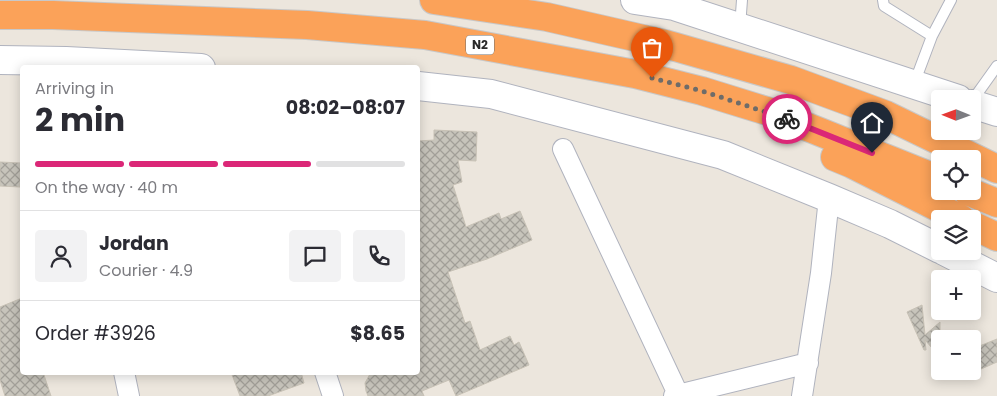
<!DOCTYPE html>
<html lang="en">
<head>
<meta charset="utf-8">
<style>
  body { margin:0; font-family:Poppins,sans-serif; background:#f2f2f3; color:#2b2b33; height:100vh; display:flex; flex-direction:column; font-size:19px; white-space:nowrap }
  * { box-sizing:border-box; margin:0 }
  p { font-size:16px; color:#7c7c81 }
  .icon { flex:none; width:28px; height:28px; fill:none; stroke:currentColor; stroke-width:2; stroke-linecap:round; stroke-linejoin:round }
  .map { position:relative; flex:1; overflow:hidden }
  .details { position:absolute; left:20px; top:65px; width:400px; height:310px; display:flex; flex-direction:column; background:#fff; border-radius:5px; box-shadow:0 2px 12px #0003 }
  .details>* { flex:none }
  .needle { width:32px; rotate:271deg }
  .buttons { position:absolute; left:931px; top:90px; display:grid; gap:10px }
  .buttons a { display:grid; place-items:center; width:50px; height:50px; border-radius:5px; background:#fff; box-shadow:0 2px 12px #0003; font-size:25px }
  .pin { position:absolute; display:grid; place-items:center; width:42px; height:42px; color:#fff; margin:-51px -21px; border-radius:50% 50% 50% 0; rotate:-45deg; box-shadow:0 0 5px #0007 }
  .pin .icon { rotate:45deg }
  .courier { position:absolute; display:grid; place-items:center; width:50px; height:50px; margin:-25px; border:4px solid #db2777; border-radius:50%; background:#fff; color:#222; box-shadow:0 1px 6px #0007 }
  .summary em { font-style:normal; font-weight:700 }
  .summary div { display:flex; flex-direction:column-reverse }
  .summary { display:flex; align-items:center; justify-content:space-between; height:85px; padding:0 15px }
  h1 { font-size:32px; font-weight:700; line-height:38px }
  .bar { display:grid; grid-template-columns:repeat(4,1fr); gap:8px 5px; align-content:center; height:60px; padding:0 15px }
  .bar i { height:6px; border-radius:4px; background:#e1e1e2 }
  .bar .selected { background:#db2777 }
  .bar p { grid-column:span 4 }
  .line { display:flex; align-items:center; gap:12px; padding:0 15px; border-top:1px solid #e1e1e2 }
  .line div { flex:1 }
  .round { display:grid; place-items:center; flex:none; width:52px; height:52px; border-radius:5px; background:#f2f2f3 }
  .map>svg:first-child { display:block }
  .building { fill:url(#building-cross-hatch); stroke:#c8c2b6 }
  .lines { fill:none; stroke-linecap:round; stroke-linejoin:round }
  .lane-casing { stroke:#b0b3be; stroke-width:12 }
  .street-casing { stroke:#b0b3be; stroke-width:22 }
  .secondary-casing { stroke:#b0b3be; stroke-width:30 }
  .highway-casing { stroke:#c8c8c8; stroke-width:30 }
  .lane { stroke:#fff; stroke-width:10 }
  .street { stroke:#fff; stroke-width:20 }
  .secondary { stroke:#fff; stroke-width:28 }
  .highway { stroke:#fba259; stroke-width:28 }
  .done { stroke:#6e6c69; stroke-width:5; stroke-dasharray:0 9 }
  .route { stroke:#db2777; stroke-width:6 }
  .labels { text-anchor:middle; stroke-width:4.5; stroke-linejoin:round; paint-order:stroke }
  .shield { fill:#fff; stroke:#6a6a6a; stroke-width:1 }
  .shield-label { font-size:12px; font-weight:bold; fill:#2a2a2a }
</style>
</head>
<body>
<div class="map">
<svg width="997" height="396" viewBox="0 0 997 396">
  <defs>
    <pattern id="building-cross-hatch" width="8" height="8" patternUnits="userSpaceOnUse" patternTransform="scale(1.25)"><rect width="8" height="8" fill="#c7c4bb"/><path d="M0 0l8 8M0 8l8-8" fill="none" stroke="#a29f98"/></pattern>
  </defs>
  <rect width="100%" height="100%" fill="#ece6dd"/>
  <path class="building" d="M434,130L477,132L476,161L458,160L462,182L453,185L466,227L499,213L501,219L520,211L532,240L487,259L448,272L465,323L470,321L480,350L510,336L514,345L519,342L529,365L456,396L449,380L422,391L424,396H368L366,391L365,383L370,374L375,372H418V141L434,140Z
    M0,162L21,163L20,187L0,186Z
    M22,298V372H43L51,396H5L0,380V307Z
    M922,305L925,335L940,322V357L925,340L926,350H924L907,312Z
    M997,339V362L972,373V349Z
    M231,372H301L304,383L268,396H240Z"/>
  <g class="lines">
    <g class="lane-casing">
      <path id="lane" d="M883,0L884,6L932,36
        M740,27L742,0
        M914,84L932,36L951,0
        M972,101L997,66"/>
    </g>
    <g class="street-casing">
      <path id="street" d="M563,149L678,394
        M124,372L129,396
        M325,372L333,396
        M674,396L808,363
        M802,396L821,273L829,198"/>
    </g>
    <g class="secondary-casing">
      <path id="secondary" d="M635,0L674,6L958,99
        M0,60L66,61L201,68
        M418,86L491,94L723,155L829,198L890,224L940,249
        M972,104L997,112
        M944,251L997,278"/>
    </g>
    <g class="highway-casing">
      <path id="highway" d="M434,0L547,17L665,44L791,80L886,115L997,169
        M0,15H53L307,25L425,35L635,74L702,91L770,112L940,180
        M835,157L852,164L961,219
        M967,191L997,203
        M972,225L997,237"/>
    </g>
    <use href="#lane" class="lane"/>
    <use href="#street" class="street"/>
    <use href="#secondary" class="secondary"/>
    <use href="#highway" class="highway"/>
  </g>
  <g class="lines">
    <path class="done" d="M652,78L702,91L787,119"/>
    <path class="route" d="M787,119L872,153"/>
  </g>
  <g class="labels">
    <rect class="shield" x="466" y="35.5" width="28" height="19" rx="4"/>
    <g class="shield-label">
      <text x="480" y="49">N2</text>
    </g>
  </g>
</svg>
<div class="buttons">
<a><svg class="needle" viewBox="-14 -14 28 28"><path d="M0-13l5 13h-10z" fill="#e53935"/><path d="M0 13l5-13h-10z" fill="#7c7c81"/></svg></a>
<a><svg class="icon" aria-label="locate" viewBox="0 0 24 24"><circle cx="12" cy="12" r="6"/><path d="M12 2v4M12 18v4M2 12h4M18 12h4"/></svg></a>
<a><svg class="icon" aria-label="layers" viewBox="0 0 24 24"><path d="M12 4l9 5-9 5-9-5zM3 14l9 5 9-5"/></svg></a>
<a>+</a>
<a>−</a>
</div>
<div class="pin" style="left:652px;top:78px;background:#ea580c"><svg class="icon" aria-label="bag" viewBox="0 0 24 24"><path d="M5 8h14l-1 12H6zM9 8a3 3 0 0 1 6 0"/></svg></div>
<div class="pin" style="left:872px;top:153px;background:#1f2937"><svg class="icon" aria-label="home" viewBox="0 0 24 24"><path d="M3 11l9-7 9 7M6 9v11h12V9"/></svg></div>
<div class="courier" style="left:787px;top:119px"><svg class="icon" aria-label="bike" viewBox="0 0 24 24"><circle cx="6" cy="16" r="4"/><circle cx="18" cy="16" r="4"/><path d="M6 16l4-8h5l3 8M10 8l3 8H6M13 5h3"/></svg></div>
<section class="details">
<div class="summary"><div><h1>2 min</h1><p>Arriving in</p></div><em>08:02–08:07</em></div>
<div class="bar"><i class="selected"></i><i class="selected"></i><i class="selected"></i><i></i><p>On the way · 40 m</p></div>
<div class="line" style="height:90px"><a class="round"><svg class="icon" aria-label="person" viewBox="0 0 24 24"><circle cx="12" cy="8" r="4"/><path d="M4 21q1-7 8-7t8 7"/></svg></a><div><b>Jordan</b><p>Courier · 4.9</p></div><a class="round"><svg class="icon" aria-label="chat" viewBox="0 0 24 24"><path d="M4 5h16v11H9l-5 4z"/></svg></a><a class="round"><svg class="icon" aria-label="phone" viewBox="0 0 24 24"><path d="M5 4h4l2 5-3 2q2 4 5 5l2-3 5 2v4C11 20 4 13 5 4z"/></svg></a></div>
<div class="line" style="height:65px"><div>Order #3926</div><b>$8.65</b></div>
</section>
</div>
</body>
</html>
